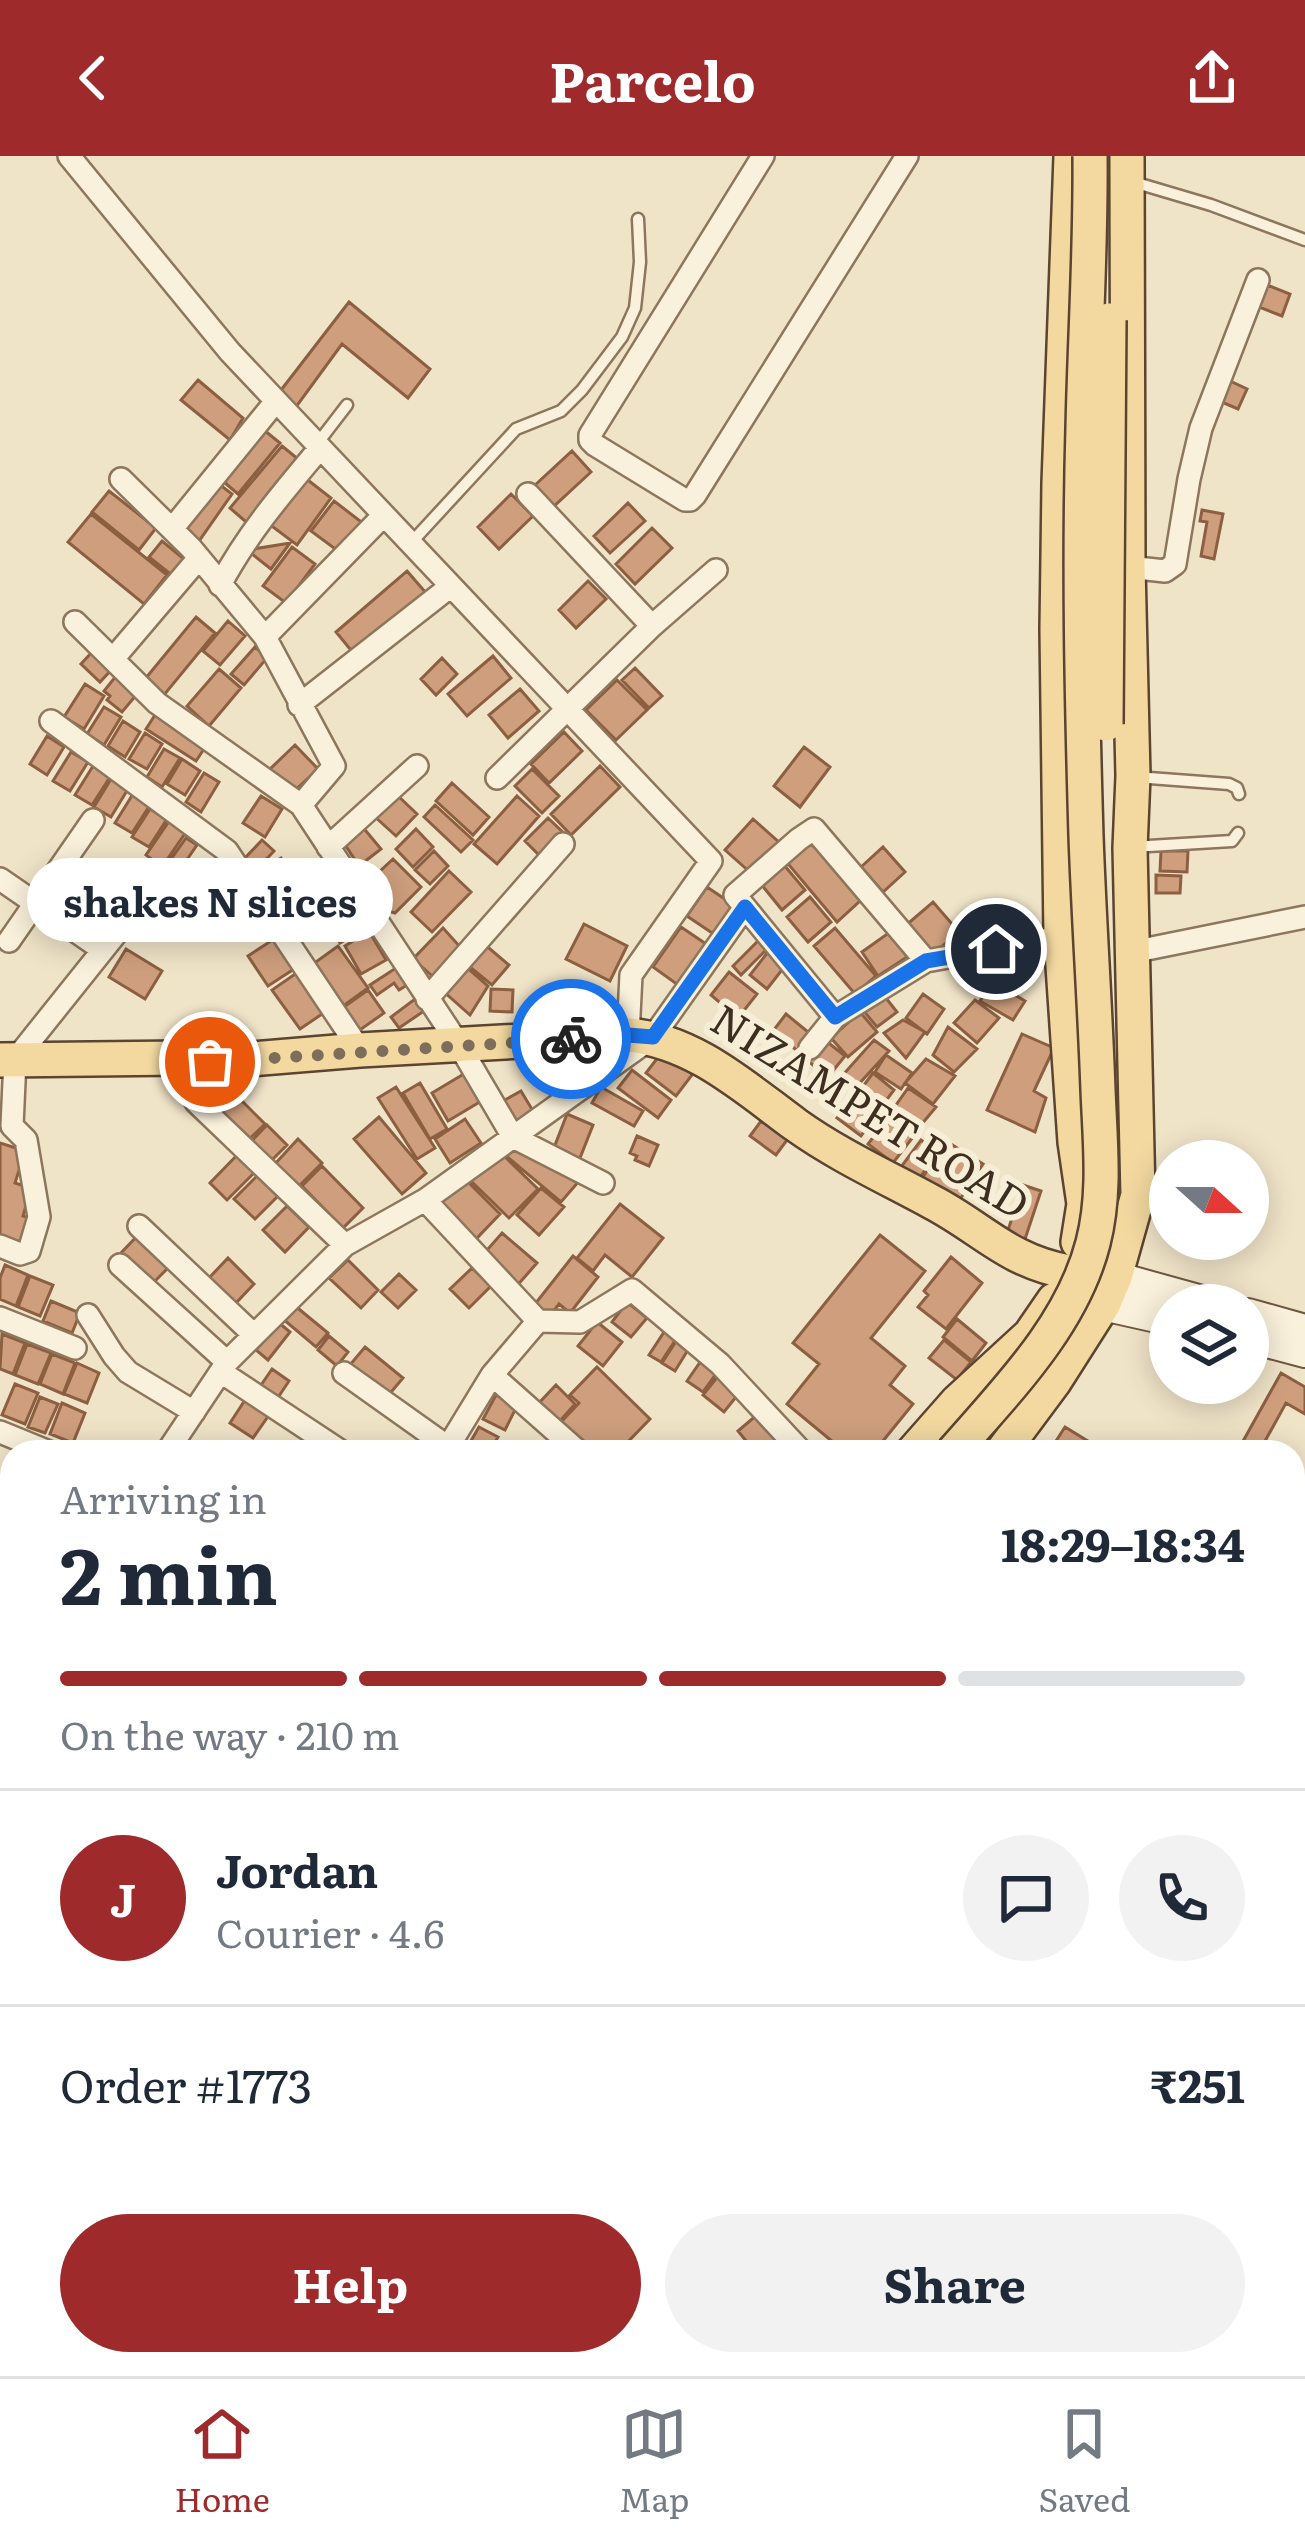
<!DOCTYPE html>
<html lang="en">
<head>
<meta charset="utf-8">
<style>
  body { margin:0; font-family:Literata,serif; background:#f2f2f3; color:#1f2937; height:100vh; display:flex; flex-direction:column; font-size:45px; white-space:nowrap }
  * { box-sizing:border-box; margin:0 }
  p { font-size:39px; color:#747a83 }
  .icon { flex:none; width:66px; height:66px; fill:none; stroke:currentColor; stroke-width:2; stroke-linecap:round; stroke-linejoin:round }
  .map { position:relative; flex:1; overflow:hidden }
  .panel { position:absolute; left:0px; top:1284px; width:1305px; height:936px; display:flex; flex-direction:column; background:#fff; border-radius:36px 36px 0 0; box-shadow:0 6px 30px #0003 }
  .panel>* { flex:none }
  .needle { width:78px; rotate:111deg }
  .controls { position:absolute; left:1149px; top:984px; display:grid; gap:24px }
  .controls a { display:grid; place-items:center; width:120px; height:120px; border-radius:50%; background:#fff; box-shadow:0 6px 30px #0003; font-size:60px }
  .pin { position:absolute; display:grid; place-items:center; width:102px; height:102px; color:#fff; margin:-51px; border:6px solid #fff; border-radius:50%; box-shadow:0 3px 12px #0007 }
  .courier { position:absolute; display:grid; place-items:center; width:120px; height:120px; margin:-60px; border:9px solid #1a73e8; border-radius:50%; background:#fff; color:#222; box-shadow:0 3px 15px #0007 }
  .bubble { position:absolute; height:84px; border-radius:42px; background:#fff; box-shadow:0 6px 30px #0003; font-size:39px; font-weight:700; line-height:84px; text-align:center }
  .overview em { font-style:normal; font-weight:700 }
  .overview div { display:flex; flex-direction:column-reverse }
  .overview { display:flex; align-items:center; justify-content:space-between; height:204px; padding:0 60px }
  h1 { font-size:78px; font-weight:700; line-height:90px }
  .bar { display:grid; grid-template-columns:repeat(4,1fr); gap:18px 12px; align-content:center; height:144px; padding:0 60px }
  .bar i { height:15px; border-radius:9px; background:#e0e1e3 }
  .bar .selected { background:#9e2a2b }
  .bar p { grid-column:span 4 }
  .line { display:flex; align-items:center; gap:30px; padding:0 60px; border-top:3px solid #e0e1e3 }
  .line div { flex:1 }
  .round { display:grid; place-items:center; flex:none; width:126px; height:126px; border-radius:63px; background:#f2f2f3 }
  .action { display:flex; gap:24px; margin-top:auto; padding:24px 60px }
  .action a { flex:1; height:138px; border-radius:72px; background:#9e2a2b; color:#fff; font-size:48px; font-weight:700; line-height:138px; text-align:center }
  .action a+a { background:#f2f2f3; color:#1f2937 }
  header { display:flex; justify-content:space-between; align-items:center; height:156px; padding:0 60px; background:#9e2a2b; color:#fff; font-size:54px; font-weight:700 }
  .menu { display:flex; justify-content:space-around; align-items:center; height:168px; border-top:3px solid #e0e1e3; background:#fff; font-size:33px; color:#747a83 }
  .menu a { display:grid; justify-items:center; gap:6px }
  .menu .selected { color:#9e2a2b }
  .map>svg:first-child { display:block }
  .water { fill:#a9c4bc; stroke:#6f938a; stroke-width:3 }
  .building { fill:#cf9f7d; stroke:#8d5f41; stroke-width:3 }
  .lines { fill:none; stroke-linecap:round; stroke-linejoin:round }
  .lane-casing { stroke:#8d765c; stroke-width:15 }
  .street-casing { stroke:#8d765c; stroke-width:26 }
  .secondary-casing { stroke:#6f573f; stroke-width:34 }
  .primary-casing { stroke:#5b4430; stroke-width:38 }
  .lane { stroke:#faf1dc; stroke-width:10 }
  .street { stroke:#faf1dc; stroke-width:21 }
  .secondary { stroke:#faf1dc; stroke-width:30 }
  .primary { stroke:#f3d9a0; stroke-width:33 }
  .primary-bridge-casing { stroke:#5b4430; stroke-width:38; stroke-linecap:butt }
  .primary-bridge { stroke:#f3d9a0; stroke-width:33 }
  .done { stroke:#7c6e5b; stroke-width:12; stroke-dasharray:0 21.6 }
  .route { stroke:#1a73e8; stroke-width:15 }
  .labels { text-anchor:middle; stroke-width:12; stroke-linejoin:round; paint-order:stroke }
  .street-label { font-size:42px; fill:#3d2e20; stroke:#f7eed8 }
</style>
</head>
<body>
<header><svg class="icon" aria-label="back" viewBox="0 0 24 24"><path d="M15 5l-7 7 7 7"/></svg>Parcelo<svg class="icon" aria-label="share" viewBox="0 0 24 24"><path d="M12 15V3M7 8l5-5 5 5M5 13v7h14v-7"/></svg></header>
<div class="map">
<svg width="1305" height="2220" viewBox="0 0 1305 2220">
  <rect width="100%" height="100%" fill="#f0e4c8"/>
  <path class="water" d="M12,1647V2208H260L263,2220H0V1649Z"/>
  <path class="building" d="M1267,129L1290,138L1282,160L1259,151Z
    M349,146L430,213L408,242L342,188L296,251L278,238Z
    M198,224L243,262L230,284L181,244Z
    M1228,224L1247,233L1238,253L1219,245Z
    M259,270L280,287L238,338L217,320Z
    M282,290L304,308L252,371L230,352Z
    M572,295L591,316L553,351L534,330Z
    M304,321L331,342L297,389L269,368Z
    M215,325L232,338L199,385L183,373Z
    M109,335L156,372L139,394L92,356Z
    M511,338L533,360L499,393L478,371Z
    M334,345L364,368L342,398L311,375Z
    M628,347L645,365L610,397L594,380Z
    M1202,354L1223,358L1214,403L1201,400L1207,366L1200,365Z
    M91,358L167,419L144,448L68,386Z
    M652,372L672,392L635,428L616,408Z
    M162,385L190,408L178,424L149,401Z
    M290,387L271,413L247,394Z
    M292,391L315,408L286,447L263,430Z
    M407,415L427,438L355,499L336,476Z
    M588,425L606,443L576,472L559,454Z
    M196,461L215,477L164,539L145,523Z
    M228,465L245,480L220,509L203,495Z
    M255,491L267,502L244,529L231,518Z
    M94,494L113,512L100,526L81,508Z
    M493,500L511,522L467,560L448,538Z
    M442,502L457,518L436,539L421,523Z
    M635,512L662,540L649,552L622,524Z
    M219,513L241,532L209,570L187,550Z
    M116,520L138,537L122,556L107,544L110,540L104,535Z
    M617,524L647,554L616,584L586,554Z
    M85,528L104,540L84,573L64,561Z
    M520,533L539,555L508,582L489,559Z
    M104,551L121,561L104,589L87,578Z
    M155,559L204,593L196,605L146,573Z
    M123,565L140,576L125,601L108,590Z
    M564,576L582,595L549,627L531,608Z
    M145,577L162,588L147,613L129,603Z
    M47,580L64,591L47,619L30,608Z
    M295,589L318,613L292,637L270,613Z
    M804,591L830,611L800,651L774,630Z
    M164,593L180,602L162,631L147,621Z
    M71,596L88,606L70,635L53,625Z
    M182,603L200,615L185,639L167,628Z
    M93,610L110,621L92,649L75,639Z
    M600,610L620,631L571,679L551,658Z
    M532,613L559,640L542,657L515,630Z
    M204,617L219,626L201,656L186,646Z
    M111,623L128,633L111,661L94,651Z
    M452,627L489,661L473,679L436,645Z
    M395,637L417,658L396,680L374,660Z
    M133,638L150,649L132,677L115,667Z
    M261,640L282,653L265,681L243,667Z
    M517,640L539,660L497,708L474,688Z
    M435,649L473,684L461,696L424,661Z
    M150,653L167,663L149,691L132,681Z
    M548,662L568,681L545,705L525,685Z
    M753,663L780,687L752,718L725,694Z
    M170,664L186,676L162,711L146,699Z
    M361,669L381,693L359,710L342,684Z
    M416,673L433,691L413,711L396,693Z
    M186,682L197,689L173,724L162,716Z
    M808,682L861,744L837,766L784,703Z
    M262,684L274,695L257,713L245,702Z
    M883,691L905,716L883,736L861,711Z
    M434,695L448,710L430,728L415,714Z
    M1161,695H1188L1187,716L1160,715Z
    M281,702L299,731L274,747L255,718Z
    M393,703L421,731L395,757L388,755L379,758L369,747L375,741L364,730Z
    M784,709L805,734L782,754L761,728Z
    M449,715L471,736L432,776L411,756Z
    M331,716L347,742L292,775L277,749Z
    M1156,719L1181,720L1180,737H1156Z
    M707,731L738,752L718,781L687,760Z
    M810,741L831,766L808,786L787,761Z
    M350,745L366,772L340,787L324,760Z
    M933,746L959,776L930,801L904,771Z
    M584,768L627,790L610,825L566,803Z
    M681,771L706,788L678,829L653,811Z
    M443,772L462,793L439,826L413,803Z
    M835,772L876,820L855,838L814,790Z
    M369,775L386,804L361,818L345,790Z
    M890,776L907,801L878,820L862,796Z
    M274,783L294,813L268,830L248,800Z
    M758,785L766,794L741,819L733,810Z
    M483,787L509,809L492,829L465,807Z
    M338,790L368,832L343,850L313,808Z
    M126,793L162,815L145,843L109,821Z
    M768,796L785,810L767,833L750,819Z
    M463,808L488,830L470,859L442,834Z
    M396,812L407,829L399,834L394,827L377,839L370,829Z
    M298,816L325,856L300,873L272,834Z
    M729,816L757,838L738,862L711,839Z
    M992,825L1025,845L1013,864L980,845Z
    M491,833L513,834L512,856L490,855Z
    M550,833H573L572,862L549,861Z
    M368,834L384,857L357,876L341,853Z
    M882,837L897,856L877,871L862,853Z
    M923,838L944,853L927,878L906,862Z
    M415,843L424,855L399,872L391,861Z
    M975,844L999,862L977,887L954,867Z
    M860,856L877,876L848,901L831,882Z
    M786,858L813,880L800,897L773,875Z
    M903,864L925,876L906,902L884,877Z
    M948,871L977,893L954,916L933,899Z
    M1022,878L1054,892L1034,935L1046,942L1035,976L987,954Z
    M825,884L845,900L828,921L808,905Z
    M874,884L889,895L857,930L841,921Z
    M593,888L605,908L580,923L569,903Z
    M665,892L695,915L676,940L646,917Z
    M886,899L912,917L901,933L875,916Z
    M926,903L955,920L933,948L905,927Z
    M567,908L578,928L559,939L547,920Z
    M632,914L671,944L658,962L618,932Z
    M467,916L483,944L448,965L432,937Z
    M873,917L894,934L879,954L858,937Z
    M220,923L265,968L245,987L200,943Z
    M420,927L447,973L430,983L403,937Z
    M396,931L435,992L417,1003L378,942Z
    M601,931L643,955L634,970L592,947Z
    M908,932L936,951L916,975L889,959Z
    M521,935L533,955L516,966L503,945Z
    M854,939L878,957L861,980L837,962Z
    M567,958L593,969L578,1007L552,997Z
    M379,961L426,1017L402,1038L354,983Z
    M888,962L913,981L893,1007L868,988Z
    M465,963L481,987L450,1007L435,983Z
    M761,965L787,984L776,999L750,980Z
    M267,969L287,989L268,1008L248,989Z
    M637,980L658,989L649,1010L635,1004L637,1000L630,997Z
    M298,983L322,1007L297,1032L274,1009Z
    M921,984L938,997L918,1024L901,1011Z
    M946,985L983,1008L959,1045L923,1021Z
    M0,987L25,995L15,1027L31,1032L23,1060L32,1063L22,1090L0,1081Z
    M514,988L580,1024L561,1046L505,999Z
    M500,996L538,1033L509,1062L471,1025Z
    M239,997L257,1014L227,1044L210,1027Z
    M322,1010L363,1052L343,1072L302,1030Z
    M258,1019L279,1039L255,1063L234,1043Z
    M464,1022L500,1058L476,1083L439,1047Z
    M1023,1029L1041,1035L1025,1083L1007,1077Z
    M541,1032L564,1051L539,1079L517,1059Z
    M620,1048L663,1082L632,1121L605,1099L593,1115L577,1102Z
    M287,1050L309,1071L285,1096L263,1074Z
    M142,1075L174,1106L151,1129L120,1098Z
    M502,1077L537,1107L515,1132L480,1102Z
    M880,1079L925,1115L871,1182L905,1210L890,1229L913,1248L874,1296H845L787,1248L819,1208L793,1187Z
    M573,1100L598,1121L570,1157L559,1148L550,1160L535,1148Z
    M951,1101L982,1127L946,1173L918,1151L928,1139L924,1135Z
    M228,1102L254,1128L235,1148L209,1122Z
    M348,1104L378,1134L361,1152L329,1122Z
    M5,1109L28,1119L16,1150L0,1143V1122Z
    M472,1112L491,1130L469,1152L450,1133Z
    M399,1118L416,1134L398,1152L381,1136Z
    M30,1120L53,1129L40,1160L18,1151Z
    M51,1145L80,1157L72,1177L43,1165Z
    M627,1146L647,1162L631,1181L612,1166Z
    M294,1149L328,1177L316,1191L283,1163Z
    M957,1163L986,1187L972,1205L943,1181Z
    M278,1166L290,1176L268,1204L256,1194Z
    M597,1166L622,1186L603,1210L578,1190Z
    M666,1173L678,1180L661,1206L649,1199Z
    M2,1178L25,1187L13,1218L0,1213Z
    M329,1180L348,1196L337,1210L318,1194Z
    M679,1181L691,1189L675,1215L662,1207Z
    M944,1184L971,1206L957,1224L929,1202Z
    M27,1188L51,1197L38,1228L15,1219Z
    M365,1191L403,1222L387,1241L349,1210Z
    M52,1198L75,1207L63,1238L40,1228Z
    M703,1202L719,1214L703,1236L687,1225Z
    M77,1207L99,1217L87,1247L64,1238Z
    M597,1211L650,1263L618,1296H593L561,1266L579,1247L570,1239Z
    M272,1213L289,1225L275,1246L257,1235Z
    M1281,1217L1305,1231V1258L1286,1247L1259,1296H1237Z
    M719,1219L740,1236L724,1256L703,1239Z
    M15,1228L38,1237L25,1268L2,1259Z
    M556,1229L575,1248L558,1267L538,1248Z
    M496,1239L517,1250L505,1274L483,1263Z
    M40,1241L58,1248L45,1277L28,1271Z
    M245,1244L269,1259L253,1282L230,1267Z
    M62,1247L85,1257L73,1287L50,1278Z
    M758,1258L789,1296H755L738,1275Z
    M479,1271L498,1281L489,1296H477L468,1290Z
    M1065,1271L1096,1290L1092,1296H1049Z
    M1305,1524V1585L1293,1582V1558Z
    M1297,1904L1305,1909V1930L1293,1949V1911Z
    M1293,1983L1305,1990V2043L1293,2037Z
    M1293,2060L1305,2067V2078L1297,2091L1305,2096V2136L1293,2130V2116L1302,2100L1297,2098L1293,2105Z
    M1293,2193L1303,2199L1290,2220H1213L1200,2212L1203,2208H1293Z"/>
  <g class="lines">
    <g class="lane-casing">
      <path id="lane" d="M1130,25L1211,49L1305,84
        M317,288L347,249
        M410,388L516,273L561,255L582,234L622,181L635,152L640,106L638,63
        M1136,621L1229,628L1237,632L1239,638
        M1132,691L1232,685L1238,677
        M1294,1461L1305,1423"/>
    </g>
    <g class="street-casing">
      <path id="street" d="M69,0L230,196L711,705L631,819L628,879
        M763,0L590,279V284L595,289L685,344H690L695,339L907,0
        M121,323L191,392L265,481L334,610L301,649
        M528,338L652,470
        M172,373L276,245
        M1128,411L1165,415L1175,408L1189,323L1201,272L1258,124
        M220,429C247,378 283,336 320,292
        M75,466L157,547L301,649L459,889L513,981L603,1027
        M265,481L384,359
        M113,503L198,403
        M299,549L451,430
        M51,565L227,695L360,894
        M497,622L652,470L716,414
        M328,691L417,610
        M0,723L103,794
        M9,785L93,664
        M1132,796L1305,761
        M427,843L563,688
        M835,861L735,739L799,683L814,673L926,805
        M810,892L835,861L926,805L1061,781
        M180,918L196,946L345,1089
        M425,1044L538,1165
        M139,1070L254,1179
        M0,1090L20,1098L29,1095L39,1061L26,984L12,970L15,904L155,729
        M120,1109L227,1206
        M88,1159L114,1200L128,1216L194,1256
        M0,1162L75,1192
        M221,1216L342,1296
        M344,1217L448,1291
        M492,1219L579,1296
        M0,1276L49,1296
        M167,1296L227,1206L345,1089L425,1044L653,881L745,751
        M445,1296L492,1219L538,1165L580,1166L632,1134L720,1208L802,1296
        M0,1595L12,1594
        M1293,1731L1305,1739
        M1293,1806L1305,1786
        M1293,1968L1305,1975
        M1293,2164L1305,2171
        M1136,2208L1156,2220
        M308,2220L309,2208"/>
    </g>
    <g class="secondary-casing">
      <path id="secondary" d="M1115,1121L1216,1149
        M1103,1149L1170,1164
        M1248,1158L1305,1174
        M1248,1181L1305,1196"/>
    </g>
    <g class="primary-casing">
      <path id="primary" d="M1071,0L1059,327L1057,473L1061,781L1075,986L1084,1048L1078,1086
        M0,904L182,902L191,908L360,894L628,879C694,885 744,931 796,969C838,999 886,1021 932,1046C982,1072 1009,1106 1069,1116
        M913,1296L957,1246L1030,1179L1054,1144
        M1002,1296L1054,1226L1103,1149L1115,1121L1138,1039L1130,692L1133,620L1128,411L1127,0
        M571,2208L575,2220
        M612,2208L621,2220"/>
    </g>
    <use href="#lane" class="lane"/>
    <use href="#street" class="street"/>
    <use href="#secondary" class="secondary"/>
    <use href="#primary" class="primary"/>
    <g class="primary-bridge-casing">
      <path id="primary-bridge" d="M1106,568L1109,164
        M953,1296C1007,1234 1072,1169 1093,1087C1106,1037 1100,985 1098,934C1095,849 1089,765 1086,680C1082,544 1079,408 1083,272C1085,181 1091,91 1090,0"/>
    </g>
    <use href="#primary-bridge" class="primary-bridge"/>
  </g>
  <g class="lines">
    <path class="done" d="M210,906L571,883"/>
    <path class="route" d="M571,883L628,879L653,881L745,751L835,861L926,805L996,793"/>
  </g>
  <g class="labels">
    <g class="street-label">
      <text transform="translate(870 956) rotate(32)" y="15">NIZAMPET ROAD</text>
    </g>
  </g>
</svg>
<div class="controls">
<a><svg class="needle" viewBox="-14 -14 28 28"><path d="M0-13l5 13h-10z" fill="#e53935"/><path d="M0 13l5-13h-10z" fill="#747a83"/></svg></a>
<a><svg class="icon" aria-label="layers" viewBox="0 0 24 24"><path d="M12 4l9 5-9 5-9-5zM3 14l9 5 9-5"/></svg></a>
</div>
<div class="pin" style="left:210px;top:906px;background:#ea580c"><svg class="icon" aria-label="bag" viewBox="0 0 24 24"><path d="M5 8h14l-1 12H6zM9 8a3 3 0 0 1 6 0"/></svg></div>
<div class="pin" style="left:996px;top:793px;background:#1f2937"><svg class="icon" aria-label="home" viewBox="0 0 24 24"><path d="M3 11l9-7 9 7M6 9v11h12V9"/></svg></div>
<div class="courier" style="left:571px;top:883px"><svg class="icon" aria-label="bike" viewBox="0 0 24 24"><circle cx="6" cy="16" r="4"/><circle cx="18" cy="16" r="4"/><path d="M6 16l4-8h5l3 8M10 8l3 8H6M13 5h3"/></svg></div>
<div class="bubble" style="left:27px;top:702px;width:366px">shakes N slices</div>
<section class="panel">
<div class="overview"><div><h1>2 min</h1><p>Arriving in</p></div><em>18:29–18:34</em></div>
<div class="bar"><i class="selected"></i><i class="selected"></i><i class="selected"></i><i></i><p>On the way · 210 m</p></div>
<div class="line" style="height:216px"><b class="round" style="background:#9e2a2b;color:#fff">J</b><div><b>Jordan</b><p>Courier · 4.6</p></div><a class="round"><svg class="icon" aria-label="chat" viewBox="0 0 24 24"><path d="M4 5h16v11H9l-5 4z"/></svg></a><a class="round"><svg class="icon" aria-label="phone" viewBox="0 0 24 24"><path d="M5 4h4l2 5-3 2q2 4 5 5l2-3 5 2v4C11 20 4 13 5 4z"/></svg></a></div>
<div class="line" style="height:156px"><div>Order #1773</div><b>₹251</b></div>
<div class="action"><a>Help</a><a>Share</a></div>
</section>
</div>
<nav class="menu">
<a class="selected"><svg class="icon" aria-label="home" viewBox="0 0 24 24"><path d="M3 11l9-7 9 7M6 9v11h12V9"/></svg>Home</a>
<a><svg class="icon" aria-label="map" viewBox="0 0 24 24"><path d="M3 6l6-2 6 2 6-2v14l-6 2-6-2-6 2zM9 4v14M15 6v14"/></svg>Map</a>
<a><svg class="icon" aria-label="saved" viewBox="0 0 24 24"><path d="M7 4h10v16l-5-4-5 4z"/></svg>Saved</a>
</nav>
</body>
</html>
